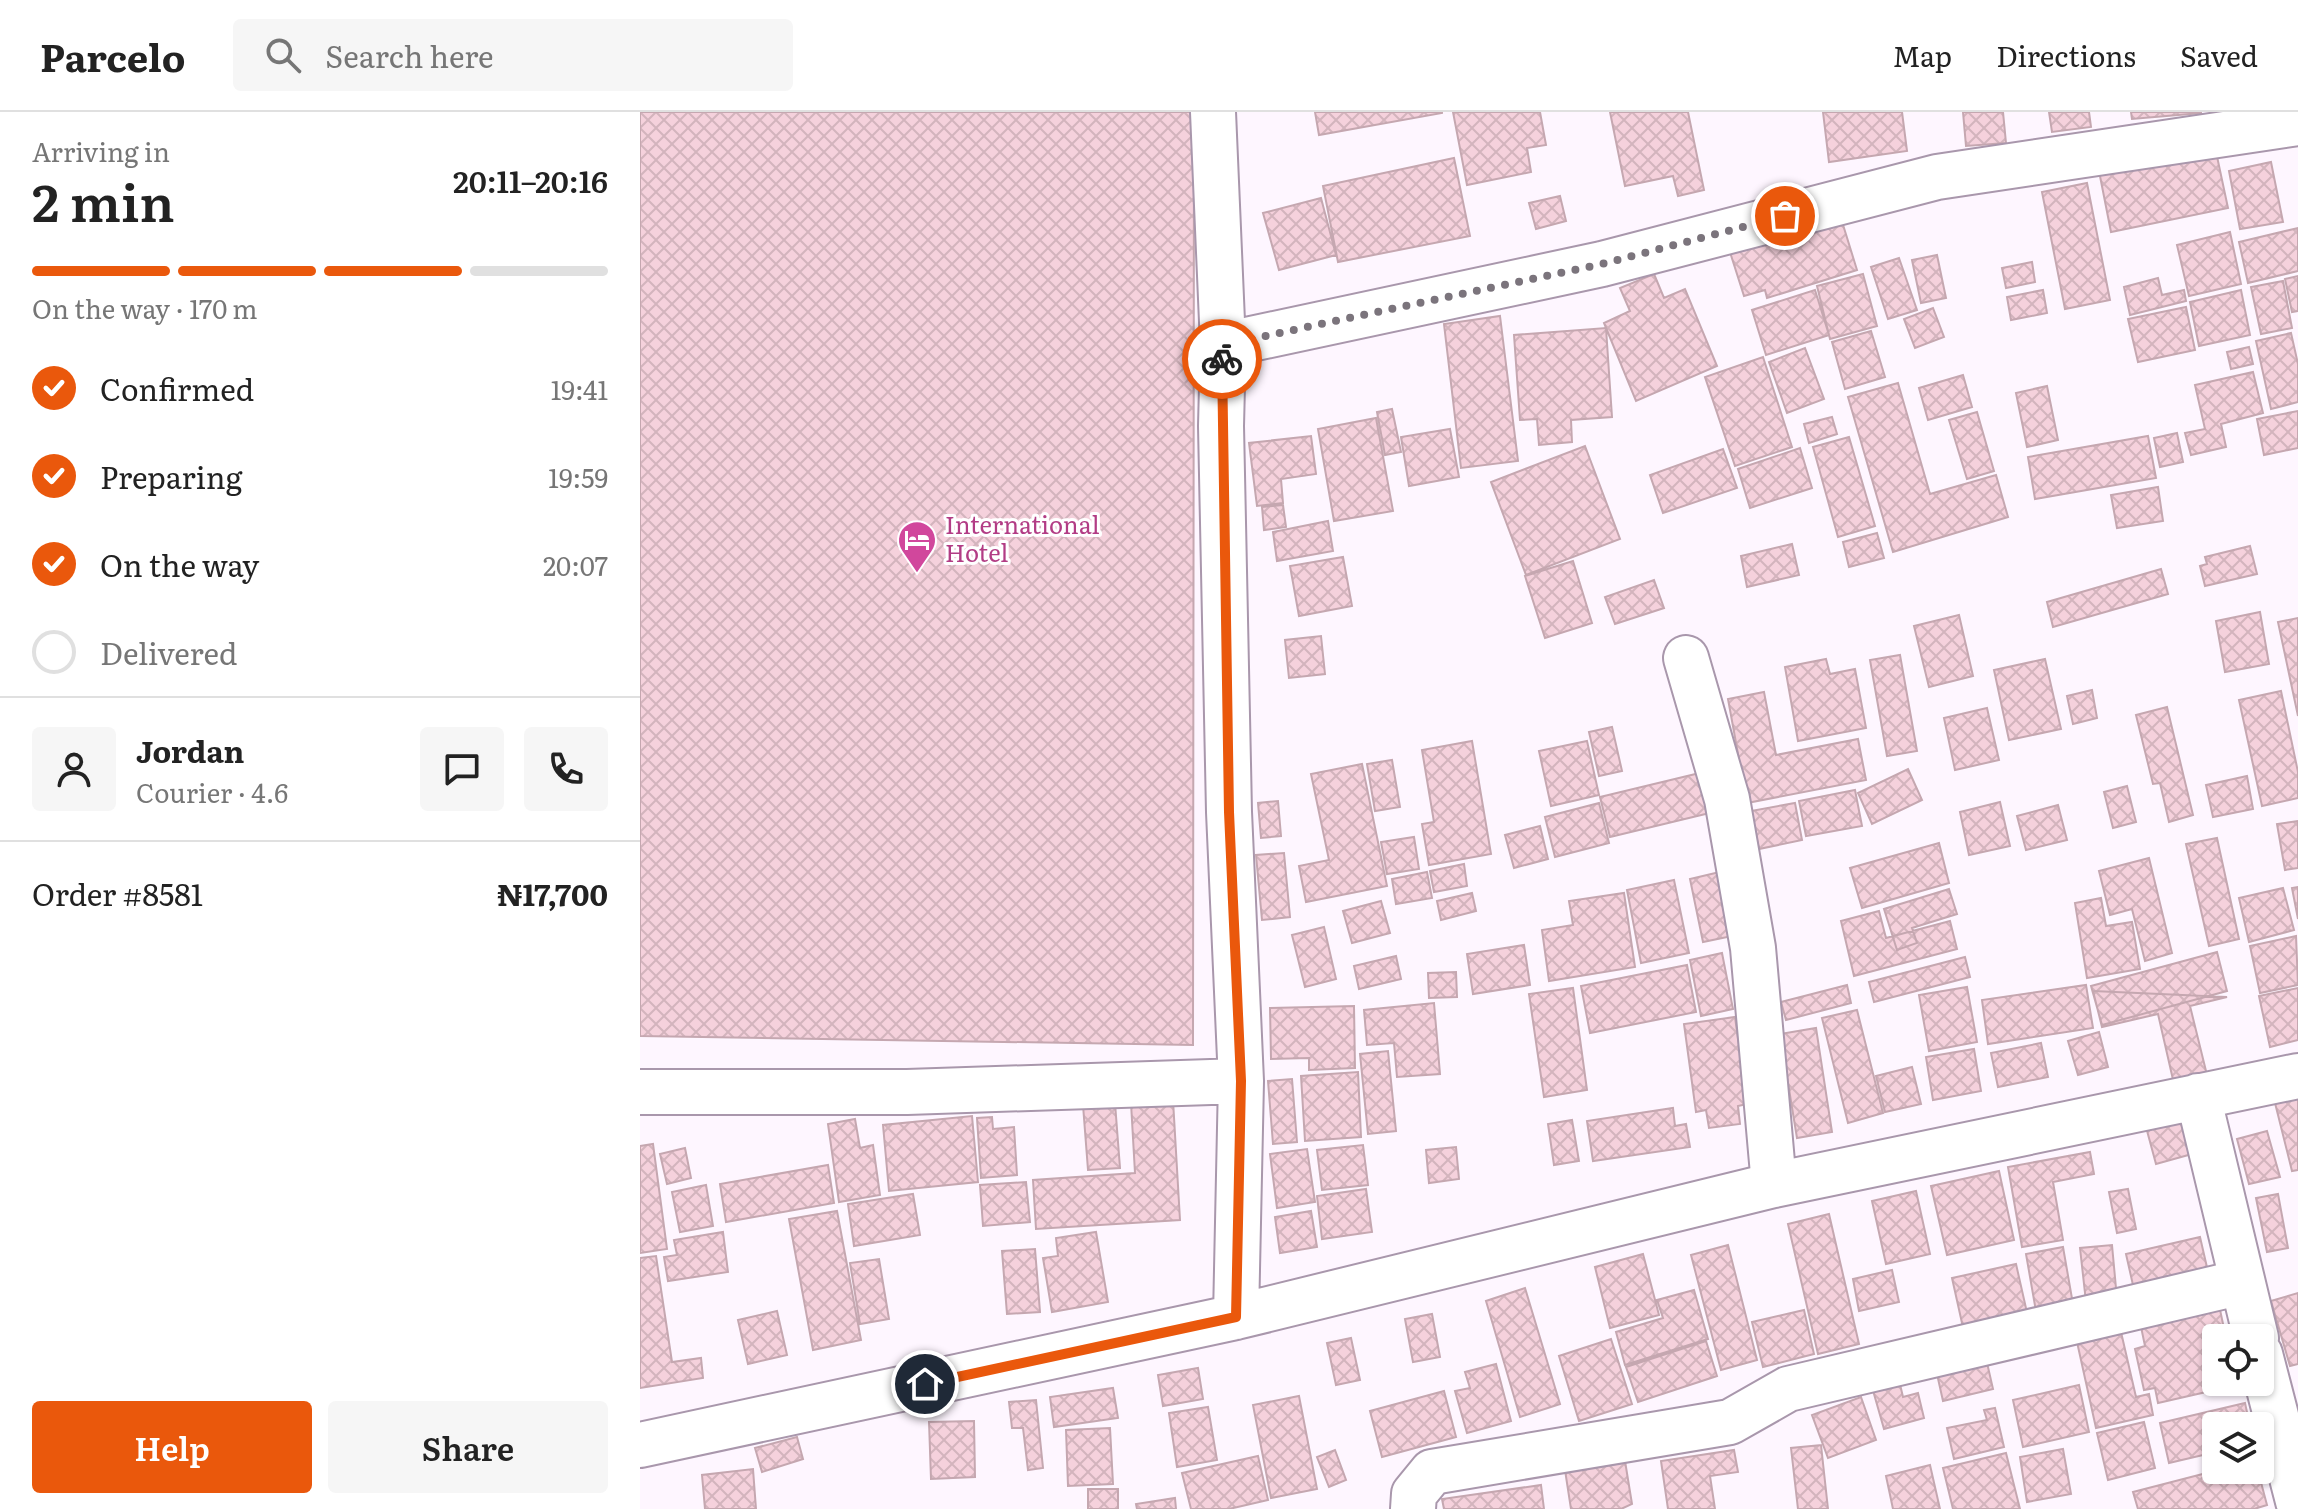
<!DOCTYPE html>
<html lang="en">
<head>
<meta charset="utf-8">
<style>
  body { margin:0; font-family:Literata,serif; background:#f6f6f6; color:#222; height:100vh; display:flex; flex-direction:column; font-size:30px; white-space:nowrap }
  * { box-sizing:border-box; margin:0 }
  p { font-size:26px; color:#767676 }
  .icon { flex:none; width:44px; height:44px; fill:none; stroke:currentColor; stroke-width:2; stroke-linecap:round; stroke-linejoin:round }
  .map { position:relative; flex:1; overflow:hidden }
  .side { display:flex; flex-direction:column; background:#fff; width:640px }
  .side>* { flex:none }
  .fabs { position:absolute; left:1562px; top:1212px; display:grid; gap:16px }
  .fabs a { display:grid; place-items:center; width:72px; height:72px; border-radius:8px; background:#fff; box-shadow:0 2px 6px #0004; font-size:40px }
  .pin { position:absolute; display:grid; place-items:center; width:68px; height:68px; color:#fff; margin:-34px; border:4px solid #fff; border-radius:50%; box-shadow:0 2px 8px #0007 }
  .courier { position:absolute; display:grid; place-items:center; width:80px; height:80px; margin:-40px; border:6px solid #ea580c; border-radius:50%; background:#fff; color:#222; box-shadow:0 2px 10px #0007 }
  .head em { font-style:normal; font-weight:600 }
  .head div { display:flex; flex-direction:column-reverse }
  .head { display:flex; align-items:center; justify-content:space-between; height:136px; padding:0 32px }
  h1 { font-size:52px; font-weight:600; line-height:60px }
  .bar { display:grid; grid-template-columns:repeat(4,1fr); gap:12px 8px; align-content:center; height:96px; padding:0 32px }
  .bar i { height:10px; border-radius:6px; background:#e0e0e0 }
  .bar .active { background:#ea580c }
  .bar p { grid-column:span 4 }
  .line { display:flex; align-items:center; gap:20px; padding:0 32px; border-top:2px solid #e0e0e0 }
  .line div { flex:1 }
  .round { display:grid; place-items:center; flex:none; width:84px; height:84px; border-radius:8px; background:#f6f6f6 }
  ol { padding:0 32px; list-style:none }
  li { display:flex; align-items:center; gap:24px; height:88px }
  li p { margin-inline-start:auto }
  li .icon { padding:8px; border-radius:50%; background:#ea580c; color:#fff; stroke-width:4 }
  li:last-child { color:#767676 }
  li i { width:44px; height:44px; border:4px solid #e0e0e0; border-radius:50% }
  .action { display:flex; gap:16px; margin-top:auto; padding:16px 32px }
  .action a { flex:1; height:92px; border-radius:8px; background:#ea580c; color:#fff; font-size:32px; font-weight:600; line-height:92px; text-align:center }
  .action a+a { background:#f6f6f6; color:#222 }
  header { display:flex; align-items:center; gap:48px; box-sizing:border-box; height:112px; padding:0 40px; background:#fff; border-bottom:2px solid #e0e0e0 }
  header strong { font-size:38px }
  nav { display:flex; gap:44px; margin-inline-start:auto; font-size:28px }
  .search { width:560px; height:72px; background:#f6f6f6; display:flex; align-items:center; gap:20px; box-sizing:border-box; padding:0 28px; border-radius:8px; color:#767676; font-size:30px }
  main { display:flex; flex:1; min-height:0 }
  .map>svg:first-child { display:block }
  .building { fill:url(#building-cross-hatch); stroke:#c5a7b0; stroke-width:2 }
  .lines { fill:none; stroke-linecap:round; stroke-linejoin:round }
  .minor-casing { stroke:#a997ac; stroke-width:48 }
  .minor { stroke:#fff; stroke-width:44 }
  .done { stroke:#7b747c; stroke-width:8; stroke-dasharray:0 14.4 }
  .route { stroke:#ea580c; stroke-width:10 }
  .labels { text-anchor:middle; stroke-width:6; stroke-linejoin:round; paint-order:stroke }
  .hotel-label { font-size:24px; fill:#b23c85; stroke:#fff; text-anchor:start }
</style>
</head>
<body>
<header>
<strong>Parcelo</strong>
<div class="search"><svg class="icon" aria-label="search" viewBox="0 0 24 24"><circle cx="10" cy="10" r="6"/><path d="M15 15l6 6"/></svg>Search here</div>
<nav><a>Map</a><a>Directions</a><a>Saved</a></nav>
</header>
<main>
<section class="side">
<div class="head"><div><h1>2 min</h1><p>Arriving in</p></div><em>20:11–20:16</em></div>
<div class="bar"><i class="active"></i><i class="active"></i><i class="active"></i><i></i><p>On the way · 170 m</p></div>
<ol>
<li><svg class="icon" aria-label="check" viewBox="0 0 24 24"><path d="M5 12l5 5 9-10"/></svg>Confirmed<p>19:41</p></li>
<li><svg class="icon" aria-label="check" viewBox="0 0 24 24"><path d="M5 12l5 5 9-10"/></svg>Preparing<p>19:59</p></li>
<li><svg class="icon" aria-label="check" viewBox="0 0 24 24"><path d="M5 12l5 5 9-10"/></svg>On the way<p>20:07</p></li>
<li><i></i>Delivered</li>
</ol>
<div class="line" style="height:144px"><a class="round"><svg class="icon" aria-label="person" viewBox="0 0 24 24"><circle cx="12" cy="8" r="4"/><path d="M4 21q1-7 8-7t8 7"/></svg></a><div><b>Jordan</b><p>Courier · 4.6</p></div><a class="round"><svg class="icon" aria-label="chat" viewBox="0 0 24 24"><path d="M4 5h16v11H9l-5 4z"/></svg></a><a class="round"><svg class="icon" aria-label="phone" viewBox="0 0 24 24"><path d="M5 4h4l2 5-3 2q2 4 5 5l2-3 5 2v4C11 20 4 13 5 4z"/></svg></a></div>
<div class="line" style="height:104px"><div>Order #8581</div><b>₦17,700</b></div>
<div class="action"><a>Help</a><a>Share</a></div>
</section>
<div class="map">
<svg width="1658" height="1397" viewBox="0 0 1658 1397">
  <defs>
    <pattern id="building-cross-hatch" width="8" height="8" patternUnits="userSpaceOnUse" patternTransform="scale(2)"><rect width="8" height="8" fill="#f5d1dc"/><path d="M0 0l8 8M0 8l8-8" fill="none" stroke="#d3b4bd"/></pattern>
  </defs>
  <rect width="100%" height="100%" fill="#fef6ff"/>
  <path class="building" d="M0,0H554L553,933L0,924Z
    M675,0H802V1L679,23Z
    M813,0H900L906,33L887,36L891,60L827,73Z
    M970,0H1048L1064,78L1038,84L1033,64L985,74Z
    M1183,0H1262L1267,39L1189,50Z
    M1323,0H1363L1366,31L1326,34Z
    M1409,0H1449L1451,15L1412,20Z
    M1491,0H1561V1L1492,7Z
    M1575,35L1588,96L1471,120L1459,59Z
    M814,46L830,124L698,150L683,74Z
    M1631,50L1643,110L1600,117L1589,59Z
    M1447,71L1470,188L1425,197L1402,80Z
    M920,84L926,109L896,117L889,91Z
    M681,86L696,143L639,158L623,101Z
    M1200,103L1217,158L1127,186L1125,178L1104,184L1089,137Z
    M1658,116V159L1608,171L1599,130Z
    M1590,120L1601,172L1549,184L1537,133Z
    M1297,143L1306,186L1281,191L1272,148Z
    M1259,146L1277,198L1248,207L1231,155Z
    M1392,150L1395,170L1366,176L1362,156Z
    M1014,162L1024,186L1045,177L1077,254L996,289L964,211L990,199L980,176Z
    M1223,162L1237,214L1190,227L1177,174Z
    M1658,164V199L1652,200L1645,167Z
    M1518,166L1522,183L1544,178L1546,189L1490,203L1484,175Z
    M1643,169L1652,216L1621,222L1611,175Z
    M1175,178L1189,223L1126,243L1112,198Z
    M1403,178L1407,201L1371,208L1367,185Z
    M1601,178L1610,223L1559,234L1550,190Z
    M1546,195L1555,238L1498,250L1488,207Z
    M1293,196L1304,225L1275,236L1264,207Z
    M860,204L878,349L821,356L804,212Z
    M966,216L972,305L931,308L932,330L899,333L897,307L880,308L874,223Z
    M1231,219L1245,265L1205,277L1192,230Z
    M1651,221L1658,252V290L1631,297L1616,229Z
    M1609,235L1613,252L1591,257L1587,240Z
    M1165,236L1184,287L1147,301L1129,250Z
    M1123,245L1152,335L1095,354L1065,265Z
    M1613,260L1623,301L1581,312L1586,335L1551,343L1545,321L1565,317L1555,273Z
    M1323,263L1332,295L1288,308L1279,276Z
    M1258,271L1290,382L1356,363L1368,405L1253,440L1208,285Z
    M1407,274L1418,328L1387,335L1376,281Z
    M752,297L761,340L745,343L737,300Z
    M1658,299V336L1624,343L1617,307Z
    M1337,300L1354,359L1327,367L1309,308Z
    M1192,305L1197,322L1169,331L1164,312Z
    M736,306L753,399L694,409L678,317Z
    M810,317L819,365L769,374L761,325Z
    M1537,321L1543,350L1520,355L1514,326Z
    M671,324L676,362L641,367L643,391L617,394L609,331Z
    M1508,324L1516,366L1395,387L1388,345Z
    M1209,325L1235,414L1198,425L1173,335Z
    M945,334L980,427L886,463L851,370Z
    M1160,336L1172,376L1110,396L1098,357Z
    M1083,337L1097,376L1023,401L1010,363Z
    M1518,375L1523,409L1477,416L1471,383Z
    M643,393L646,415L624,418L622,395Z
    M688,409L693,439L637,449L633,420Z
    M1237,421L1244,446L1209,455L1203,430Z
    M1152,432L1159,463L1107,475L1101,444Z
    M1610,434L1617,462L1565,474L1560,454L1567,452L1565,445Z
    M703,445L712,494L659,504L650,454Z
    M933,449L952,511L905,526L885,464Z
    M1521,457L1528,482L1413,515L1407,490Z
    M1014,468L1024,496L975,512L965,485Z
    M1620,500L1629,552L1585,560L1576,509Z
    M1319,503L1333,564L1289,575L1274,514Z
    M1658,506V604L1638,510Z
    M681,524L685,562L649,566L645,528Z
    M1260,543L1277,639L1247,644L1230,548Z
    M1186,547L1190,562L1215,557L1226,616L1158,629L1145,555Z
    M1405,547L1421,617L1369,628L1354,558Z
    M1452,578L1457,606L1433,612L1427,584Z
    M1641,579L1658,660V686L1622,694L1599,588Z
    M1124,580L1136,643L1218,627L1226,668L1107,691L1088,587Z
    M1527,595L1553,703L1529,710L1520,671L1513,672L1496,603Z
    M1347,596L1359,648L1315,658L1304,606Z
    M972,615L982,659L959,664L949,620Z
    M832,629L851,742L789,753L782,712L794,710L782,638Z
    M947,629L959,683L911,694L899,639Z
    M752,648L760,695L735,699L727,652Z
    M722,652L747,774L666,790L659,754L689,748L671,662Z
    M1268,657L1282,688L1232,712L1218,681Z
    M1068,659L1078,699L970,725L960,685Z
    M1607,664L1613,697L1573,705L1566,673Z
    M1487,674L1496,710L1473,716L1464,680Z
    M1215,678L1222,714L1166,724L1159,689Z
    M638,689L641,724L621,726L618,691Z
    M1360,690L1370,734L1329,743L1320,700Z
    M959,691L969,731L915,745L905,705Z
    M1155,691L1162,728L1119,737L1111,699Z
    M1418,693L1427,728L1386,738L1377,704Z
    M1658,709V756L1645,758L1637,712Z
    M900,714L908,747L874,756L865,723Z
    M774,725L779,757L747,762L741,730Z
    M1577,726L1599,827L1569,834L1546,732Z
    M1299,731L1309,771L1222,796L1210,756Z
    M644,741L650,805L622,808L616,743Z
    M1509,746L1532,841L1505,849L1492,797L1470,803L1459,759Z
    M824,752L827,774L794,780L790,759Z
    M1084,759L1097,823L1063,830L1050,767Z
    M787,760L792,786L756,792L752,767Z
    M1034,768L1049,841L1001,851L987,778Z
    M1658,775V807L1652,776Z
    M1643,776L1654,818L1609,830L1599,786Z
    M1309,777L1317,802L1272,816L1277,831L1257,838L1244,797Z
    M832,781L836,799L801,808L797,789Z
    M984,781L995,855L909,869L902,818L933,813L929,789Z
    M1461,786L1466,814L1492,810L1500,857L1447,866L1435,791Z
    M741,789L750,821L712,831L703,799Z
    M1239,799L1246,826L1310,809L1317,837L1214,864L1201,809Z
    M684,815L696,867L665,875L652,823Z
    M1656,824L1658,873L1620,881L1610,834Z
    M884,833L890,873L833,882L827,842Z
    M1577,840L1587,879L1462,913L1451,874Z
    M1082,841L1093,897L1061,904L1050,848Z
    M756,844L761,867L719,877L714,854Z
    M1325,845L1330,865L1234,890L1229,870Z
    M1047,853L1056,900L950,921L941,874Z
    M816,860L817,885L789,886L788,861Z
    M1207,873L1211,891L1146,908L1141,890Z
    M1446,873L1453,916L1348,932L1342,888Z
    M1327,875L1337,930L1289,939L1279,883Z
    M933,876L947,978L904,985L889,882Z
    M1658,876V928L1630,935L1619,884Z
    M1453,879L1587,885L1550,894L1567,963L1534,972L1518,902L1462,915Z
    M794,891L800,962L757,965L754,931L727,933L724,898Z
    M714,894L715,956L669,958V946L631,947L630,896Z
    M1217,898L1243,1001L1208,1011L1182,906Z
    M1095,905L1107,992L1098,994L1100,1012L1069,1016L1066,998L1056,1000L1044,912Z
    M1176,916L1192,1020L1157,1026L1140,922Z
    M1459,920L1468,955L1438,963L1428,929Z
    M1401,931L1408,965L1358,975L1351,941Z
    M1334,937L1341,979L1293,988L1286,945Z
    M748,939L756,1019L728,1022L720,942Z
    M1272,955L1281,992L1245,1000L1236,964Z
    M718,960L721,1025L665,1029L661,964Z
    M652,967L657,1030L633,1032L628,969Z
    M1658,980V1058L1652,1059L1634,987Z
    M533,988L540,1108L396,1117L393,1068L495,1061L491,991Z
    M475,991L480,1056L448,1058L443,993Z
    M1033,996L1035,1014L1046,1012L1050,1035L953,1049L947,1009Z
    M332,1004L338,1070L249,1079L243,1013Z
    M352,1005L353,1017L374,1015L377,1063L341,1066L337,1006Z
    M1543,1005L1552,1042L1516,1052L1506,1015Z
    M215,1007L220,1036L233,1033L240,1083L199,1090L188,1012Z
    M932,1008L939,1049L914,1053L908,1012Z
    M1627,1019L1640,1065L1609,1072L1597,1027Z
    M13,1032L27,1137L0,1141V1034Z
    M723,1033L728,1073L682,1078L677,1038Z
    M816,1035L819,1067L789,1071L786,1038Z
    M45,1036L51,1066L27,1072L20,1042Z
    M667,1037L675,1090L637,1096L630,1042Z
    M1450,1040L1454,1062L1413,1070L1423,1128L1382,1135L1368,1055Z
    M188,1053L194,1091L86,1110L80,1072Z
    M1359,1059L1374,1128L1307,1143L1291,1074Z
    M386,1070L390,1110L343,1114L340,1073Z
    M66,1073L73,1114L40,1120L32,1080Z
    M726,1077L732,1120L682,1127L677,1084Z
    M1488,1077L1496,1117L1477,1121L1469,1080Z
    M1276,1079L1290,1142L1246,1152L1232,1089Z
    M273,1082L280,1123L214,1134L208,1092Z
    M1638,1082L1648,1136L1627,1140L1616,1086Z
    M197,1099L221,1228L173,1238L149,1107Z
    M671,1099L677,1135L640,1141L635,1105Z
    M1189,1102L1219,1232L1178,1242L1148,1112Z
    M83,1120L88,1160L28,1169L24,1145L37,1143L34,1128Z
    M456,1120L468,1190L412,1200L403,1146L418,1144L416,1126Z
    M1560,1125L1569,1164L1495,1182L1486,1142Z
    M1088,1133L1117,1248L1081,1258L1051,1143Z
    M1472,1133L1477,1187L1446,1190L1440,1136Z
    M1423,1135L1434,1198L1397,1205L1386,1142Z
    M395,1137L400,1200L367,1202L362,1139Z
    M1003,1142L1019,1203L970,1216L955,1155Z
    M16,1144L32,1250L61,1246L63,1266L0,1276V1146Z
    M239,1147L249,1207L220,1212L210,1151Z
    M1376,1152L1388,1205L1324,1220L1312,1166Z
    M1252,1158L1259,1190L1219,1199L1213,1167Z
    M885,1176L920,1292L880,1305L846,1189Z
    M1054,1178L1068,1227L985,1253L976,1220L1023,1206L1017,1188Z
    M1658,1181V1252L1650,1254L1631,1189Z
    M1579,1193L1586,1226H1576V1270L1597,1273L1518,1291L1515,1276L1504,1278L1495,1237L1505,1234L1500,1210Z
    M1164,1198L1174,1242L1123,1255L1112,1210Z
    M137,1199L147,1243L108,1252L98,1208Z
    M792,1202L800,1245L773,1250L765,1207Z
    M1481,1220L1496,1285L1509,1282L1513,1303L1456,1316L1437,1230Z
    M711,1226L720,1268L696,1273L687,1231Z
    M971,1227L992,1292L939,1309L919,1244Z
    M1066,1229L1077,1264L998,1290L986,1255Z
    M1345,1242L1353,1277L1303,1289L1295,1253Z
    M856,1252L871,1309L827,1321L815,1279L830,1276L825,1260Z
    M558,1256L563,1287L523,1294L518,1263Z
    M1259,1268L1263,1285L1278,1281L1284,1306L1244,1317L1232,1275Z
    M1439,1273L1449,1320L1383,1335L1373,1288Z
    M473,1276L478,1306L414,1315L410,1285Z
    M804,1279L816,1325L742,1345L730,1299Z
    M659,1284L677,1377L631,1386L613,1293Z
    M1221,1285L1236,1328L1188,1346L1172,1303Z
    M396,1288L403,1356L388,1358L383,1316H372L369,1290Z
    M1605,1291L1610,1314H1576V1340L1529,1351L1520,1311Z
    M568,1295L577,1348L537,1355L529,1301Z
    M1355,1296L1364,1335L1314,1347L1307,1316L1347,1308L1344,1298Z
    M334,1309L335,1365L291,1367L289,1310Z
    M1504,1310L1515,1356L1468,1368L1457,1321Z
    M470,1316L473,1372L428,1374L426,1318Z
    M157,1325L163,1347L122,1360L115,1336Z
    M1181,1333L1188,1397H1158L1151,1336Z
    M1423,1337L1431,1382L1387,1390L1380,1345Z
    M695,1338L706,1368L689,1375L677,1345Z
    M1094,1338L1098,1360L1070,1364L1075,1397H1028L1021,1349Z
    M1366,1341L1380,1397H1313L1303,1356Z
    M618,1344L628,1388L589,1397H551L542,1361Z
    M985,1349L992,1392L981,1397H931L925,1358Z
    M1290,1353L1300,1397H1253L1246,1364Z
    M113,1357L116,1397H65L62,1363Z
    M1578,1358H1590L1592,1366L1618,1359L1627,1393L1614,1397H1498L1493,1380Z
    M901,1373L904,1397H804L802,1387Z
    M448,1377H478V1397H448Z
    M535,1386L536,1397H497L496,1392Z"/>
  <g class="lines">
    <g class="minor-casing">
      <path id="minor" d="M573,0L583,233L581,314L589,700L601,969L596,1205
        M583,233L962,152L1297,65L1658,11
        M1046,546L1087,687L1113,836L1134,1073
        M0,980H267L601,969
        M1558,984L1616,1226
        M1620,1242L1658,1389
        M0,1333L596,1205L1134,1073L1658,964
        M773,1397L774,1382L792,1360L1090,1310L1148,1277L1602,1170"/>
    </g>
    <use href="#minor" class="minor"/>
  </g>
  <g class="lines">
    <path class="done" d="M582,247L583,233L962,152L1145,104"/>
    <path class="route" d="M285,1272L596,1205L601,969L589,700L582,247"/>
  </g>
  <defs>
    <g id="hotel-pin" transform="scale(2)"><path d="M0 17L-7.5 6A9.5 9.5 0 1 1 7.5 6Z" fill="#d1479c" stroke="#fff"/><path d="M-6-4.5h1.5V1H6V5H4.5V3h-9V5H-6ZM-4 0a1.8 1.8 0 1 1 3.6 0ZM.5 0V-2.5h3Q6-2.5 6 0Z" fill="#fff"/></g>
  </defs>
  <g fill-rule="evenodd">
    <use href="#hotel-pin" x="277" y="428"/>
  </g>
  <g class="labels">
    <g class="hotel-label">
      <text x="305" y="422">International<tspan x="305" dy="28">Hotel</tspan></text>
    </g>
  </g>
</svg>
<div class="fabs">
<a><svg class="icon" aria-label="locate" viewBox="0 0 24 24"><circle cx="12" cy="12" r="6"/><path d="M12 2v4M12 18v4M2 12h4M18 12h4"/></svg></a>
<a><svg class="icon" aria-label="layers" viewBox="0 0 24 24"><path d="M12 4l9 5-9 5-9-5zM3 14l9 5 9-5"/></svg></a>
</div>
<div class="pin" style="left:1145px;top:104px;background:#ea580c"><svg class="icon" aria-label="bag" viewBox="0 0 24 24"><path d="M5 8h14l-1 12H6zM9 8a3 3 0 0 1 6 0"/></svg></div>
<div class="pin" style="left:285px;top:1272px;background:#1f2937"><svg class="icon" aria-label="home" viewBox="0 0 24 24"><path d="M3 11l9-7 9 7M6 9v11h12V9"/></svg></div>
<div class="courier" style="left:582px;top:247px"><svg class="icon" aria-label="bike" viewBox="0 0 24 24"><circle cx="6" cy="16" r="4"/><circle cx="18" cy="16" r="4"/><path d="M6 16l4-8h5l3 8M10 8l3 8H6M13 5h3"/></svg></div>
</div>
</main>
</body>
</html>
